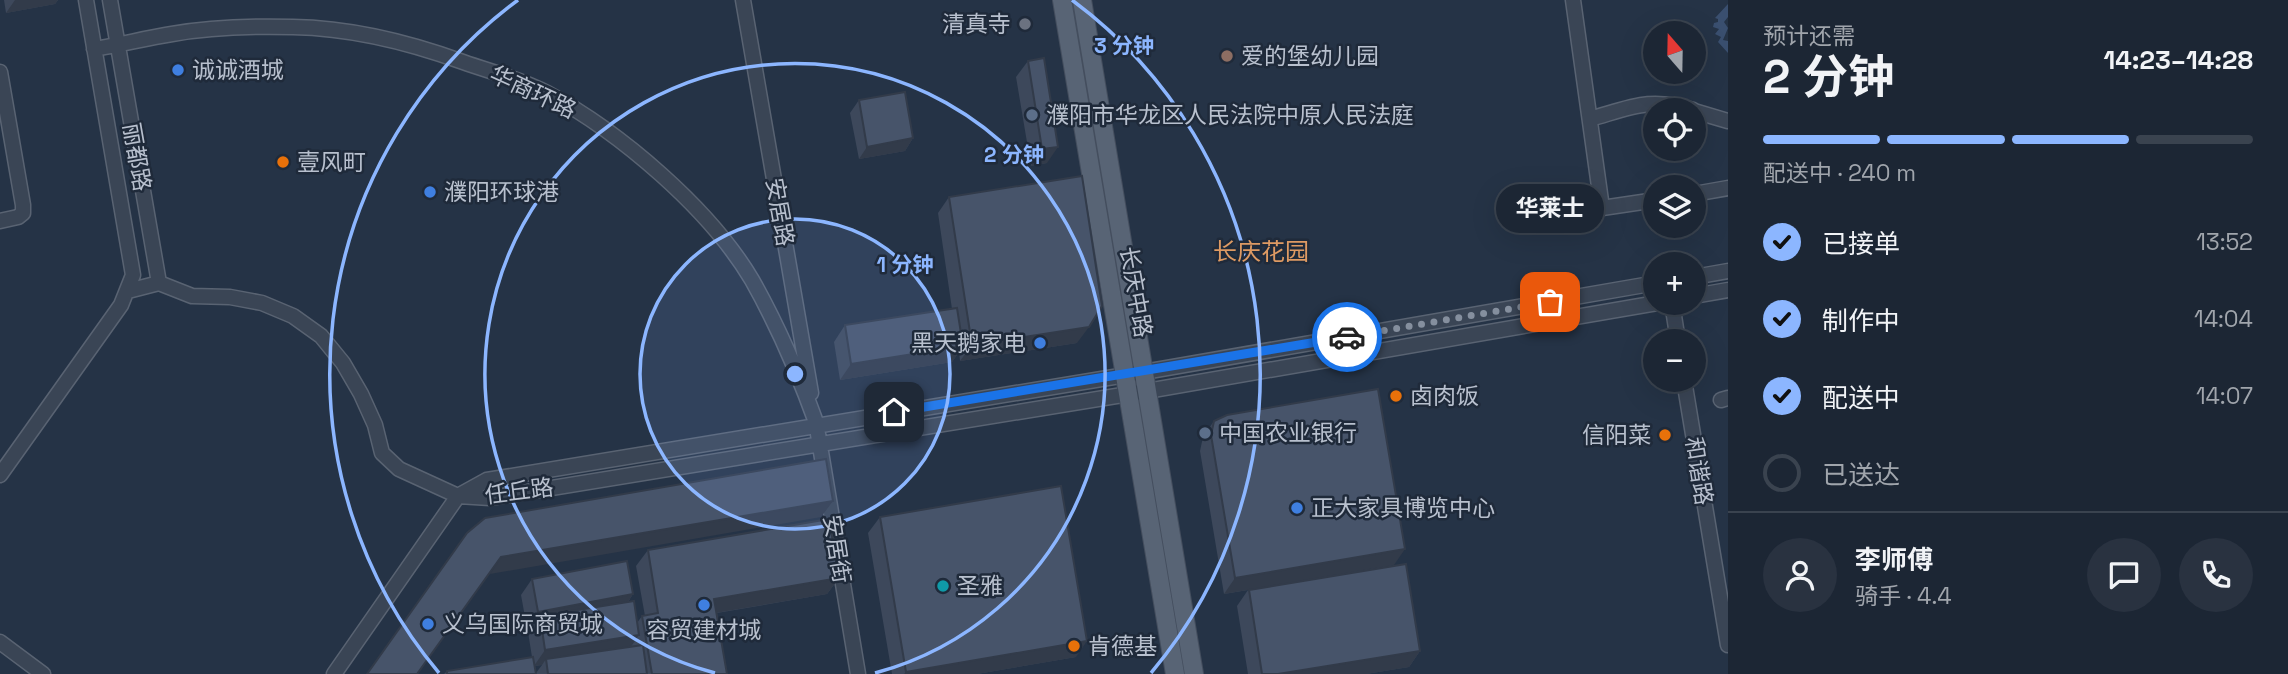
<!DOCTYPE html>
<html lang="zh">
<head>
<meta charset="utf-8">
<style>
  body { margin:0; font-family:"Space Grotesk","Noto Sans SC",sans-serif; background:#293240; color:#f1f3f6; height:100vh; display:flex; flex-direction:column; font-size:26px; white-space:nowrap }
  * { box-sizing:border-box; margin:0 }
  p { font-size:23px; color:#a0a5ac }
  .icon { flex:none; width:38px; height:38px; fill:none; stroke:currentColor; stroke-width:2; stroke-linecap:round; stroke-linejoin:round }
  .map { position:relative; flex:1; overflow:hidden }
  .side { display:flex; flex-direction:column; background:#1c2634; width:560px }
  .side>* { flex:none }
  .needle { width:46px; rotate:340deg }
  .controls { position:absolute; left:1643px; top:21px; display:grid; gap:14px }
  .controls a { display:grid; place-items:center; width:63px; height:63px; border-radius:50%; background:#1c2634; box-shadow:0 7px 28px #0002,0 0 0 2px #3a434f; font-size:35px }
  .pin { position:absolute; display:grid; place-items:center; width:60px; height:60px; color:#fff; margin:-30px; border-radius:14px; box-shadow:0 4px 10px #0006 }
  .courier { position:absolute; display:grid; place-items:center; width:70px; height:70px; margin:-35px; border:5px solid #1a73e8; border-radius:50%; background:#fff; color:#222; box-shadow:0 2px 9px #0007 }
  .bubble { position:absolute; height:49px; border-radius:24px; background:#1c2634; box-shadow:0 7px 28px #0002,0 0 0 2px #3a434f; font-size:23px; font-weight:700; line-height:49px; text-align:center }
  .headline em { font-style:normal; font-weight:700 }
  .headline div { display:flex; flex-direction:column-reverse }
  .headline { display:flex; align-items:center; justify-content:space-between; height:119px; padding:0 35px }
  h1 { font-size:46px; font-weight:700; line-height:52px }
  .bar { display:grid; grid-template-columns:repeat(4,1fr); gap:10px 7px; align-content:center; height:84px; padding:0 35px }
  .bar i { height:9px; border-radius:5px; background:#3a434f }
  .bar .current { background:#8cb6ff }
  .bar p { grid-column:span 4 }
  .line { display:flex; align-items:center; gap:18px; padding:0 35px; border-top:2px solid #3a434f }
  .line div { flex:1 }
  .round { display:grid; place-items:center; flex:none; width:74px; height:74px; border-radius:37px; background:#293240 }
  ol { padding:0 35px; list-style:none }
  li { display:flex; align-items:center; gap:21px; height:77px }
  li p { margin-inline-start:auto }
  li .icon { padding:7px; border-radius:50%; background:#8cb6ff; color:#111; stroke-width:4 }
  li:last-child { color:#a0a5ac }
  li i { width:38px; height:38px; border:4px solid #3a434f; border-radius:50% }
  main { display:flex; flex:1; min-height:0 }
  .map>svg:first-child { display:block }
  .water { fill:#3a4f6f }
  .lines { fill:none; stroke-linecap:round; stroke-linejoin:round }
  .minor-casing { stroke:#596372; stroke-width:17 }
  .major-casing { stroke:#444e5e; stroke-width:20 }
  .minor { stroke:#3a4555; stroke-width:14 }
  .major { stroke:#586475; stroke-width:18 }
  .wall { fill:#3d485b; fill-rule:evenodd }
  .shaded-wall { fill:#323b4a }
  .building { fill:#47546a; stroke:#323b4a; stroke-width:2 }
  .done { stroke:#858f9e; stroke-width:7; stroke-dasharray:0 12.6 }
  .route { stroke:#1a73e8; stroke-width:9 }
  .ring { fill:none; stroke:#8cb6ff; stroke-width:3.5 }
  .worship-dot { fill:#6b7280; stroke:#1f2a3a; stroke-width:2.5 }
  .education-dot { fill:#8d6e63; stroke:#1f2a3a; stroke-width:2.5 }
  .shop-dot { fill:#3f7fe0; stroke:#1f2a3a; stroke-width:2.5 }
  .service-dot { fill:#5c6f8a; stroke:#1f2a3a; stroke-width:2.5 }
  .food-dot { fill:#e8710a; stroke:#1f2a3a; stroke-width:2.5 }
  .culture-dot { fill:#0f9aa8; stroke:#1f2a3a; stroke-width:2.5 }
  .labels { text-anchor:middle; stroke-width:5; stroke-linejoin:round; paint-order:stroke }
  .poi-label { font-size:23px; fill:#b8c0ce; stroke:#1f2a3a; text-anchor:start }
  .street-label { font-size:23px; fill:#b8c0ce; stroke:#1f2a3a }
  .neighbourhood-label { font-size:24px; fill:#de9a63; stroke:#1f2a3a }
  .centre { fill:#8cb6ff; stroke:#1f2a3a; stroke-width:3.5 }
  .ring-label { font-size:21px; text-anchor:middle; font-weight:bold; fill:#8cb6ff; stroke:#1f2a3a; stroke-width:5; stroke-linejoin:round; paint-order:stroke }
</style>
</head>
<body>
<main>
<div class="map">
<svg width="1728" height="674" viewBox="0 0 1728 674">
  <rect width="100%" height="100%" fill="#253346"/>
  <path class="water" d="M1728,4V17L1724,22L1728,28L1723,40L1728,41V53L1718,42L1721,37L1715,34L1719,29L1713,27L1714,23L1718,22V19L1715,18Z"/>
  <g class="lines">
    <g class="minor-casing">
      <path id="minor" d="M110,0L159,283L128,291
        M743,0L811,393
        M1573,0L1602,208L1656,200
        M94,49C120,45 146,38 172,34C212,27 253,26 293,27C352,28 408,42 463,62C491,72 521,79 547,93C620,132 710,209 752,280C778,326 799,375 817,425
        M0,72L23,205V213L18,217L0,221
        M1694,111L1728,121
        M1590,119C1632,107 1649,97 1693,110
        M1694,194L1728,188
        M1694,277L1728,271
        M159,283L192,296L230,297L262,303L293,316L321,336L343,363L361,394L375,425L382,453L399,469L458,496L490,498L1147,391L1657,303
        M1694,296L1728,290
        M1672,303L1678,341
        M1684,380L1728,645
        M1721,400L1728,398
        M818,434L858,674
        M0,475L121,305L133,275L86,0
        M0,642L43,674
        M334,674L458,496L487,480L1144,372L1656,283"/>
    </g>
    <g class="major-casing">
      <path id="major" d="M1062,0L1175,674
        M1082,0L1194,674"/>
    </g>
    <use href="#minor" class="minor"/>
    <use href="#major" class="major"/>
  </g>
  <path class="wall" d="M4,0H58L55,4L6,13Z
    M1028,61L1047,163L1031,166L1016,77Z
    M859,100L913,138L905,151L859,159L850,113Z
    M949,197L1077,343L960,361L959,352L952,362L840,380L834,342L845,325L952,309L938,213Z
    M1214,421L1394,565L1268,587L1420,651L1409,667L1366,674H1248L1237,606L1248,590L1224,594L1200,451L1203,437Z
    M880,517L1076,657L977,674H892L868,533Z
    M648,550L839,578L827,594L717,613L727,674H444L447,671L532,657L528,632L532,627L527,628L521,595L532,579L633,594L628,602L637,623L642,616H645L636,566ZM542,665L536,673L535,666Z"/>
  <path class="shaded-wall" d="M15,0H58L55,4L6,13Z
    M913,138L905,151L859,159L867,147Z
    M1058,147L1047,163L1031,166L1042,149Z
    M1089,327L1077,343L960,361L972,345Z
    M963,346L952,362L840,380L851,364Z
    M833,501L821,517L490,574L501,557Z
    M1405,549L1394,565L1224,594L1235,578Z
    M839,578L827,594L703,615L714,599Z
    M633,594L622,611L540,616L532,627L527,628L538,612Z
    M639,635L628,651L546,659L542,665L534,666L545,650Z
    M1087,641L1076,657L977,674H904L906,672Z
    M1420,651L1409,667L1366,674H1278Z"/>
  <path class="building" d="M1044,58L1058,147L1042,149L1028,61Z
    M905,92L913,138L867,147L859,100Z
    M1082,176L1102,306L1089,327L972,345L949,197Z
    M957,308L963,346L851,364L845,325Z
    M1378,389L1405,549L1235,578L1211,435L1214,421L1227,415Z
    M826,459L833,501L501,557L417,674H367L467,533L485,518Z
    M1061,486L1087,641L906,672L880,517Z
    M829,519L839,578L714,599L727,674H652L642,616L658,613L648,550Z
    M627,561L633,594L538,612L532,579Z
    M1406,564L1420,651L1278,674H1262L1249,590Z
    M634,601L639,635L545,650L540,616Z
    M643,645L647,674H548L546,659Z
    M533,657L536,674H447V671Z"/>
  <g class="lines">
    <path class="done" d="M1347,337L1550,302"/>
    <path class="route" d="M894,412L1347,337"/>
  </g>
  <circle cx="795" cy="374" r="155" fill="#8cb6ff" fill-opacity=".12"/>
  <g class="ring">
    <circle cx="795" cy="374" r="155"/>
    <path d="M715 673A310 310 0 1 1 875 673"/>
    <path d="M439 673A465 465 0 0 1 518 0M1072 0A465 465 0 0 1 1151 673"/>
  </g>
  <circle class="worship-dot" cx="1025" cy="24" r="7"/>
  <circle class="education-dot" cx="1227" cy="56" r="7"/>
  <g class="shop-dot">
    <circle cx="178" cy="70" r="7"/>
    <circle cx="430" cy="192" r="7"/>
    <circle cx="1040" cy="343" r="7"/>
    <circle cx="1297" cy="508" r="7"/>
    <circle cx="704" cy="605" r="7"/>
    <circle cx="428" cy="624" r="7"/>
  </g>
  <g class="service-dot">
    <circle cx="1032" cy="115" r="7"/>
    <circle cx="1205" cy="433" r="7"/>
  </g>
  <g class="food-dot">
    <circle cx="283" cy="162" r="7"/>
    <circle cx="1396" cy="396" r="7"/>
    <circle cx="1665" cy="435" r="7"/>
    <circle cx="1074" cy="646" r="7"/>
  </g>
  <circle class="culture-dot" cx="943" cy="586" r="7"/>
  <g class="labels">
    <g class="poi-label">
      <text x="1011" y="32" text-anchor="end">清真寺</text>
      <text x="1241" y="64">爱的堡幼儿园</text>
      <text x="192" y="78">诚诚酒城</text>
      <text x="1046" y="123">濮阳市华龙区人民法院中原人民法庭</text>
      <text x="297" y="170">壹风町</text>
      <text x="444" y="200">濮阳环球港</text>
      <text x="1026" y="351" text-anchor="end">黑天鹅家电</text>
      <text x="1410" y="404">卤肉饭</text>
      <text x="1219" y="441">中国农业银行</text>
      <text x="1651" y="443" text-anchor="end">信阳菜</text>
      <text x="1311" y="516">正大家具博览中心</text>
      <text x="957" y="594">圣雅</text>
      <text x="442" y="632">义乌国际商贸城</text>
      <text x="704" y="638" text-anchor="middle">容贸建材城</text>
      <text x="1088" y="654">肯德基</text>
    </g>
    <g class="street-label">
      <text transform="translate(533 92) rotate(25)" y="8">华商环路</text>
      <text transform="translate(137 157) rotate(80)" y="8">丽都路</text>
      <text transform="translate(780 212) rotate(80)" y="8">安居路</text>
      <text transform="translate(1136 292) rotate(80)" y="8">长庆中路</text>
      <text transform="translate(1699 471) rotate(81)" y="8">和谐路</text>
      <text transform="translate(519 491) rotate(-7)" y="8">任丘路</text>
      <text transform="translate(837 549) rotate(81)" y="8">安居街</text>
    </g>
    <g class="neighbourhood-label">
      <text x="1261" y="260">长庆花园</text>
    </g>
  </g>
  <circle cx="795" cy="374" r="10" class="centre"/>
  <g class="ring-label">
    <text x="1124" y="53">3 分钟</text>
    <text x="1014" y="162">2 分钟</text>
    <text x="905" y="272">1 分钟</text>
  </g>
</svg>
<div class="controls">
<a><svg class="needle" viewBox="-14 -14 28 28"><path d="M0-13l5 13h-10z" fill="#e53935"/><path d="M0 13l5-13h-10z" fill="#a0a5ac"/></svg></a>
<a><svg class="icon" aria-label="locate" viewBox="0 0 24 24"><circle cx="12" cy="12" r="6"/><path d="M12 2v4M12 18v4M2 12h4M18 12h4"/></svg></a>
<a><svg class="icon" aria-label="layers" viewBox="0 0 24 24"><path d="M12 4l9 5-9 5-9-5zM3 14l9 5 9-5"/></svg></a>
<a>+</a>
<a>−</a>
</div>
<div class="pin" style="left:1550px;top:302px;background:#ea580c"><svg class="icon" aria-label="bag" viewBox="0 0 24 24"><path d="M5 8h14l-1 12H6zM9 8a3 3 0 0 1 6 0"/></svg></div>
<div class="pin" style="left:894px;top:412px;background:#1f2937"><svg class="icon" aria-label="home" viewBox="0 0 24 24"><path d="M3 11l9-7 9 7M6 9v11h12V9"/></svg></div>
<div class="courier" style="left:1347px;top:337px"><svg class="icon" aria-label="car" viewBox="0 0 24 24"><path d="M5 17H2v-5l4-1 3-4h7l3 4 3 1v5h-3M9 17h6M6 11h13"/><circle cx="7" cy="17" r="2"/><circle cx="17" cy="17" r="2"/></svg></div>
<div class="bubble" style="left:1496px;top:184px;width:108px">华莱士</div>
</div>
<section class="side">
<div class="headline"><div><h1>2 分钟</h1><p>预计还需</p></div><em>14:23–14:28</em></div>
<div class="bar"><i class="current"></i><i class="current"></i><i class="current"></i><i></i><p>配送中 · 240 m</p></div>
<ol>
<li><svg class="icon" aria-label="check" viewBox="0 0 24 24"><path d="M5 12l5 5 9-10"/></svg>已接单<p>13:52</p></li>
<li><svg class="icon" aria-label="check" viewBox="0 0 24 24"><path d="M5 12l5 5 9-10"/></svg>制作中<p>14:04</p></li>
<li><svg class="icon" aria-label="check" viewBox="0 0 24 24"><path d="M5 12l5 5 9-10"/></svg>配送中<p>14:07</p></li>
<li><i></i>已送达</li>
</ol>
<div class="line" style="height:126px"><a class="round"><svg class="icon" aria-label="person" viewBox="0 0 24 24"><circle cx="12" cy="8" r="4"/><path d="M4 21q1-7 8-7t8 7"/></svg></a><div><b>李师傅</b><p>骑手 · 4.4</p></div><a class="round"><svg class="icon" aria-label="chat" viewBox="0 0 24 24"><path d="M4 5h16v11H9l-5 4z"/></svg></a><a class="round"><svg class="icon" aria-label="phone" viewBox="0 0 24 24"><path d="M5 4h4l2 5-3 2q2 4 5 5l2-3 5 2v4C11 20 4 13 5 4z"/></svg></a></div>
</section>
</main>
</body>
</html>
